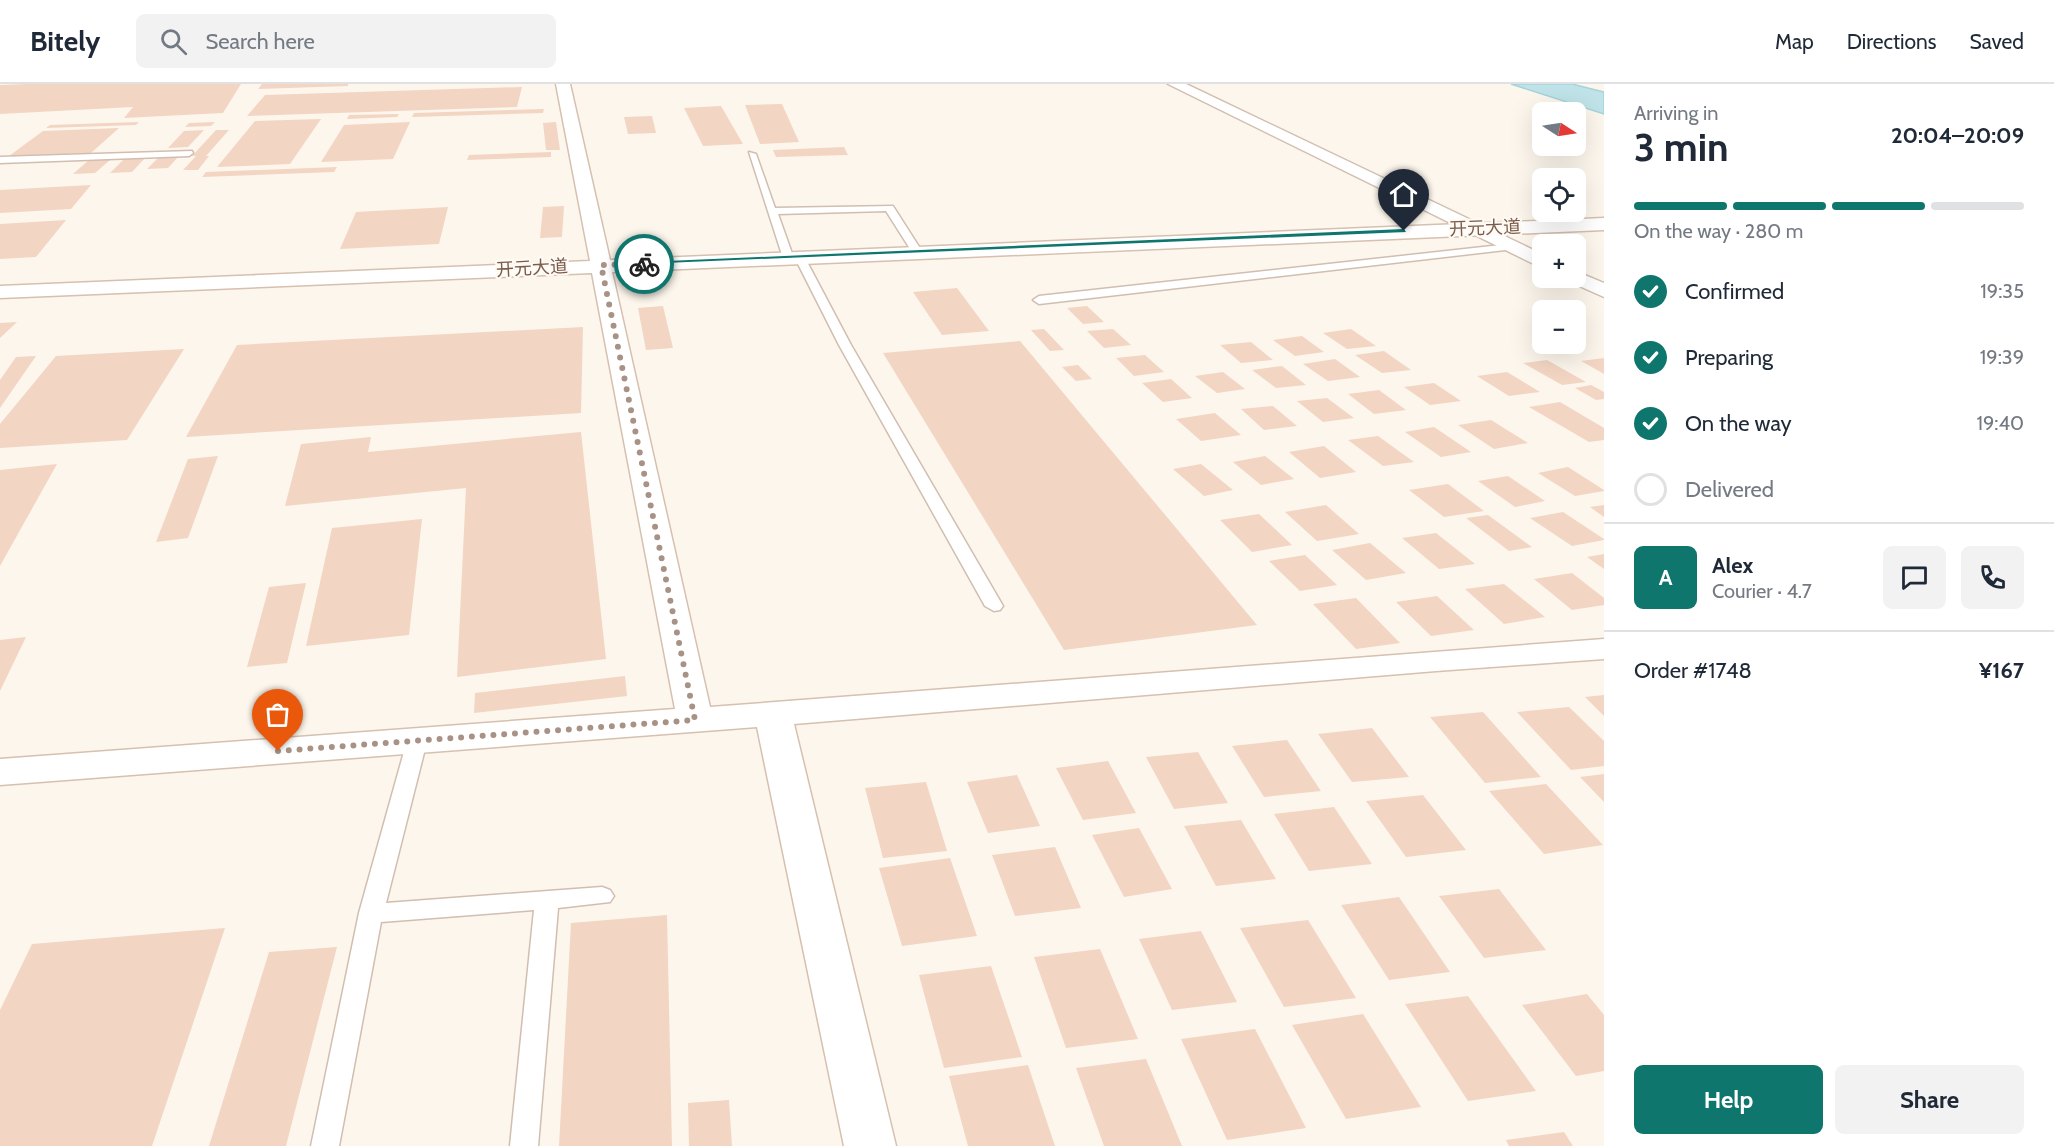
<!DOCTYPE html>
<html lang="en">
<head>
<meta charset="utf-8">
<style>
  body { margin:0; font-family:Cabin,"Noto Sans SC",sans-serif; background:#f2f2f3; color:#1f2937; height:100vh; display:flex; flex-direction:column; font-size:22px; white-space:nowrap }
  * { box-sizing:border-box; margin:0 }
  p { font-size:20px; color:#747a83 }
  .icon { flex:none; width:33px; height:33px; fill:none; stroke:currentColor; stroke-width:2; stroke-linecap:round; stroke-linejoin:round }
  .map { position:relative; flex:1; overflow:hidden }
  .details { display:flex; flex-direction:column; background:#fff; width:450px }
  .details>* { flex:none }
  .needle { width:39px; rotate:102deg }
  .controls { position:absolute; left:1532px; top:18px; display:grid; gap:12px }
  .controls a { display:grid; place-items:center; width:54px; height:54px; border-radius:9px; background:#fff; box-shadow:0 6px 24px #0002; font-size:30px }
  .pin { position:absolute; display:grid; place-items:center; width:51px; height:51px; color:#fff; margin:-62px -26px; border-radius:50% 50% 50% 0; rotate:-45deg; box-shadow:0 0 6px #0007 }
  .pin .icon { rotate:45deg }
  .courier { position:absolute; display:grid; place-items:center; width:60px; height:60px; margin:-30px; border:4px solid #0f766e; border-radius:50%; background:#fff; color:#222; box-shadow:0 2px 8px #0007 }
  .overview em { font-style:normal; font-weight:700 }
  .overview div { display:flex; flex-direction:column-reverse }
  .overview { display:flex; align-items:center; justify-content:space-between; height:102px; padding:0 30px }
  h1 { font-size:39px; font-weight:700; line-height:45px }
  .bar { display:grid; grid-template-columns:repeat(4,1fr); gap:9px 6px; align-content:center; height:72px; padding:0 30px }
  .bar i { height:8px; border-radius:4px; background:#e0e1e3 }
  .bar .on { background:#0f766e }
  .bar p { grid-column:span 4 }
  .line { display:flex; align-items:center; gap:15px; padding:0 30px; border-top:2px solid #e0e1e3 }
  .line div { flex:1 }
  .round { display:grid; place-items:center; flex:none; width:63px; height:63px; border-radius:9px; background:#f2f2f3 }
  ol { padding:0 30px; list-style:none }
  li { display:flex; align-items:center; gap:18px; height:66px }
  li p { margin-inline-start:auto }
  li .icon { padding:6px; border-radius:50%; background:#0f766e; color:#fff; stroke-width:4 }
  li:last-child { color:#747a83 }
  li i { width:33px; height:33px; border:3px solid #e0e1e3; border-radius:50% }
  .action { display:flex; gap:12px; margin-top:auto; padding:12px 30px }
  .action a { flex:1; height:69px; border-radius:9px; background:#0f766e; color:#fff; font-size:24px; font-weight:700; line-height:69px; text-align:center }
  .action a+a { background:#f2f2f3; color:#1f2937 }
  header { display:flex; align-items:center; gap:36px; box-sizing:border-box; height:84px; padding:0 30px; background:#fff; border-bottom:2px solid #e0e1e3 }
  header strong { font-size:28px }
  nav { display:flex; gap:33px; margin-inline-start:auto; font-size:21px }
  .search { width:420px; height:54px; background:#f2f2f3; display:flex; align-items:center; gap:15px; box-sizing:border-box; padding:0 21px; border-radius:9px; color:#747a83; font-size:22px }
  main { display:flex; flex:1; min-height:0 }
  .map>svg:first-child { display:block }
  .water { fill:#bfe3e8; stroke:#a5d3da; stroke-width:1.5 }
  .building { fill:#f3d5c3 }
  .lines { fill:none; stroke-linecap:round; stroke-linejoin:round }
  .lane-casing { stroke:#d1beb0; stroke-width:3 }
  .street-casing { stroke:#d1beb0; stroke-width:3 }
  .secondary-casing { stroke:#d6c0b0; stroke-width:3 }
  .lane { fill:#fff; fill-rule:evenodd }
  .street { fill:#fff; fill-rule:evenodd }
  .secondary { fill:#fff; fill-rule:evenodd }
  .route { fill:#0f766e }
  .done { stroke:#a89285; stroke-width:6; stroke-dasharray:0 10.8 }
  .labels { text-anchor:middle; stroke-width:4.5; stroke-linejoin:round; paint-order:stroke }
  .far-street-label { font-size:18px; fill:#7a5c4d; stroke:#fffaf3 }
</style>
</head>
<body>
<header>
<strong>Bitely</strong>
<div class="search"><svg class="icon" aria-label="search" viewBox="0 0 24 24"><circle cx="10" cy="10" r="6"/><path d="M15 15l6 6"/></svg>Search here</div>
<nav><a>Map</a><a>Directions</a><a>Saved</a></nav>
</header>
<main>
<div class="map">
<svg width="1604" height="1062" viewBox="0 0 1604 1062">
  <rect width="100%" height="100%" fill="#fdf6ec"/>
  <path class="water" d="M1511,0H1572L1604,8V30Z"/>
  <path class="building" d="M27,0H241L223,29L124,34L133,23L0,30V1Z
    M262,0H348V2L258,5Z
    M522,3L517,23L247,32L265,11Z
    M782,20L799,58L760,60L745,21Z
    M721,22L743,60L703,62L684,24Z
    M544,25L543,29L412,33L414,29Z
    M399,30L397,33L347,35L349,31Z
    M652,32L656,49L628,50L624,33Z
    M321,35L290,80L217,83L255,37Z
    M139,38L136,41L46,44L50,41Z
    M215,38L211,42L185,43L189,39Z
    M410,38L393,75L321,78L344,41Z
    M556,38L560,66H546L543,39Z
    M119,44L91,69L9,72L43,47Z
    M204,46L188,63L168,64L184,47Z
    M216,46H229L206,72H199H209L198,86H183L196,72H192Z
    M844,63L848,71L776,73L773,66Z
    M551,68V73L467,76L469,71Z
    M178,73L168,84L147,85L158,74Z
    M145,74L132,88L110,89L124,75Z
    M89,76H110L95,89L73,90Z
    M337,83L334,88L202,93L206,88Z
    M91,101L71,125L0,129V106Z
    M564,122L562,153L540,154L543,123Z
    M448,123L439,160L340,165L356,128Z
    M66,136L36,173L0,175V140Z
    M957,204L989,247L942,251L913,208Z
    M663,222L673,264L646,266L638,224Z
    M1087,222L1104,238L1083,240L1067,224Z
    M17,238L0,254V239Z
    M583,243L581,329L186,353L237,261Z
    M1044,245L1064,266L1050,267L1031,246Z
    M1113,245L1131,261L1104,264L1087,247Z
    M1351,245L1376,262L1347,265L1323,249Z
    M1302,252L1324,268L1295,272L1273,256Z
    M1020,257L1257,541L1064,566L883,269Z
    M1251,258L1273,276L1241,279L1220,261Z
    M184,265L127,356L0,364V340L56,272Z
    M1384,267L1411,286L1382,289L1355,271Z
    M1145,271L1164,288L1134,292L1116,274Z
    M36,272L0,324V296L16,273Z
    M1604,274V290L1581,277Z
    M1335,275L1360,293L1328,297L1303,280Z
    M1547,276L1586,298L1562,301L1523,279Z
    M1078,281L1092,295L1076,297L1062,283Z
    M1282,282L1306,301L1276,304L1252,286Z
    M1223,288L1245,305L1217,309L1195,292Z
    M1507,288L1540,308L1509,312L1477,292Z
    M1171,295L1192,314L1163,318L1142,299Z
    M1434,299L1461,317L1430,321L1404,303Z
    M1591,301L1604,308V315L1596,316L1575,304Z
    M1379,306L1406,326L1374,330L1348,310Z
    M1327,314L1354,334L1323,338L1297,317Z
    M1560,318L1604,344V356L1589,358L1529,323Z
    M1273,322L1297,342L1264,346L1241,325Z
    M1215,329L1241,351L1201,357L1176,335Z
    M1491,336L1528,359L1494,365L1458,341Z
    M1434,343L1471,368L1441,373L1405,348Z
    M581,348L606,575L457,593L466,404L285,422L301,360L371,353L368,368Z
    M1378,352L1414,378L1383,382L1348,356Z
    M1324,362L1356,388L1320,394L1289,368Z
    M218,372L188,454L156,458L188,375Z
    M1265,372L1294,395L1261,401L1233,378Z
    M57,380L0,482V386Z
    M1201,380L1233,406L1204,412L1173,385Z
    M1568,383L1604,406V407L1575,412L1538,389Z
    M1508,392L1545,417L1515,423L1478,397Z
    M1448,400L1484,427L1444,433L1409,406Z
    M1326,421L1359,450L1317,457L1285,428Z
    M1604,421V433L1590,423Z
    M1563,428L1604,455V456L1572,462L1530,434Z
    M1259,430L1292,461L1252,468L1220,436Z
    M1488,431L1532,463L1509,467L1466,434Z
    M422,435L409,551L306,562L332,444Z
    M1436,449L1475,480L1439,485L1402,454Z
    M1370,459L1406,489L1366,496L1332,466Z
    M1604,470V485L1587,473Z
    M1305,471L1337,501L1300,507L1269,477Z
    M1572,489L1604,514V521L1572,526L1534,495Z
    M306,499L287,579L247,583L269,503Z
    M1504,500L1545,533L1504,540L1465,505Z
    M1437,512L1474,546L1431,552L1396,518Z
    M1356,514L1400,559L1356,565L1313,520Z
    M26,553L0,607V556Z
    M625,592L627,612L474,629L475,609Z
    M1604,611V632L1585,613Z
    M1569,623L1604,657V682L1571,686L1517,628Z
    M1483,628L1541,693L1485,699L1430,633Z
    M1372,644L1409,693L1352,698L1318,650Z
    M1287,656L1321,707L1264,713L1232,662Z
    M1198,668L1228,719L1174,725L1146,673Z
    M1108,677L1136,729L1083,736L1056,684Z
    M1604,690V718L1580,693Z
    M1017,691L1040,742L988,749L967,698Z
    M926,698L947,767L883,774L865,704Z
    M1546,700L1603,761L1544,770L1489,707Z
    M1423,711L1466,766L1406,773L1366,717Z
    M1334,723L1372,780L1309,787L1274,730Z
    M1241,736L1276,795L1216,802L1184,742Z
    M1139,744L1172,805L1124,813L1092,751Z
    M1055,763L1081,824L1015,832L992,771Z
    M950,774L977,852L902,862L879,784Z
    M1499,805L1546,866L1484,874L1439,812Z
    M1399,813L1450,888L1389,896L1341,821Z
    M667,831L672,1062H559L571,839Z
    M1308,836L1356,914L1284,923L1240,844Z
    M225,844L152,1062H0V926L32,860Z
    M1201,847L1237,918L1172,926L1139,855Z
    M337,863L286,1062H209L269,868Z
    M1100,865L1138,955L1066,964L1034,873Z
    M991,882L1022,973L944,984L919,891Z
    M1587,910L1604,931V987L1576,992L1522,921Z
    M1468,912L1536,1007L1468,1017L1405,920Z
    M1363,930L1421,1023L1346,1035L1292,941Z
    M1255,945L1306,1044L1227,1056L1181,955Z
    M1146,975L1182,1062H1104L1076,984Z
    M1028,981L1055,1062H968L949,992Z
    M729,1016L732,1062H689L688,1019Z
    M1564,1048L1573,1062H1509L1506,1056Z"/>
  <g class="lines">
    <g class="lane-casing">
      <path id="lane" d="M192,67L193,69L189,72L0,79V73Z
        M749,68L756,70L775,124L893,122L923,169L914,171L886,127L778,130L794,175L784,177Z
        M1510,160L1514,161V165L1039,220L1033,216L1039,212Z
        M796,172L805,174L851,261L1003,522L1000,526L994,527L985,522L839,261L795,174Z
        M417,650L424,652L427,657L386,819L602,803L610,806L614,812L610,818L558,824L538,1062H510L534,826L381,838L339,1062H311L359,829L407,657L410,652Z"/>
    </g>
    <g class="street-casing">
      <path id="street" d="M1168,0H1186L1542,170V184Z
        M1575,187L1604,199V213L1568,197L1565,194H1575Z"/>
    </g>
    <g class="secondary-casing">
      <path id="secondary" d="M556,0H570L610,176L1604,134V146L612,188L710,623L1604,555V575L1436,587L794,640L896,1062H844L757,643L0,701V675L675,625L592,189L0,214V202L590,177Z"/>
    </g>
    <use href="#lane" class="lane"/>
    <use href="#street" class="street"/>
    <use href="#secondary" class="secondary"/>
  </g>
  <path class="route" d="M1404,145L1406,148L641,180L644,178Z"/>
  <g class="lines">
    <path class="done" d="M278,667L695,636L601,181L644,180"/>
  </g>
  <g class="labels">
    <g class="far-street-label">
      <text transform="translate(1485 144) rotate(-2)" y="6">开元大道</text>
      <text transform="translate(532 184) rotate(-3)" y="6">开元大道</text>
    </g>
  </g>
</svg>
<div class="controls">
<a><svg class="needle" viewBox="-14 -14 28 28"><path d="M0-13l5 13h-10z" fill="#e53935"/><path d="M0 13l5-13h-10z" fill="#747a83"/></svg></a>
<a><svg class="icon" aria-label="locate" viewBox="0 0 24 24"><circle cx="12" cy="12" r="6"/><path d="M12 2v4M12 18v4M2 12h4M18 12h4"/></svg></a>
<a>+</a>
<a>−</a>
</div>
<div class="pin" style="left:278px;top:667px;background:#ea580c"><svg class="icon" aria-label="bag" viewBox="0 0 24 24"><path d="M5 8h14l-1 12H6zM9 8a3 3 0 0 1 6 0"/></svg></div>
<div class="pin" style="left:1404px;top:147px;background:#1f2937"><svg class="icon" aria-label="home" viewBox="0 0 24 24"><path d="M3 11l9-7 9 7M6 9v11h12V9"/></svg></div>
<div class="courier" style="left:644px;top:180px"><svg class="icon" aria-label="bike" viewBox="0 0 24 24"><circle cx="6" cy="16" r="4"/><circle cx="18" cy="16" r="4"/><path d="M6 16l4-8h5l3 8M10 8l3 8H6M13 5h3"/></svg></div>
</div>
<section class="details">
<div class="overview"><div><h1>3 min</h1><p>Arriving in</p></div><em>20:04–20:09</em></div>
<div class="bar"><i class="on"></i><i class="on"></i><i class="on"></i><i></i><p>On the way · 280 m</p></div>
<ol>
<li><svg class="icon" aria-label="check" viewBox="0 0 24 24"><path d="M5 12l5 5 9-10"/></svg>Confirmed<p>19:35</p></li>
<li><svg class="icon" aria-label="check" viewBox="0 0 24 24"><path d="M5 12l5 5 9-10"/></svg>Preparing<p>19:39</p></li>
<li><svg class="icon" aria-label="check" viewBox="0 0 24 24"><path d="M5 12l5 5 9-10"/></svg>On the way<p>19:40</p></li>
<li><i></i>Delivered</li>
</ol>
<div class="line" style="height:108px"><b class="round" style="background:#0f766e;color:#fff">A</b><div><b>Alex</b><p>Courier · 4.7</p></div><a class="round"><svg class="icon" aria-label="chat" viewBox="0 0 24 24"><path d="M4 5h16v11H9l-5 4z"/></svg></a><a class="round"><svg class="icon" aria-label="phone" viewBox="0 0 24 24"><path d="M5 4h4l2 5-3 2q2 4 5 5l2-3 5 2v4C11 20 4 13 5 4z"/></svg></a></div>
<div class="line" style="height:78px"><div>Order #1748</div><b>¥167</b></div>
<div class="action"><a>Help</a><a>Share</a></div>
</section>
</main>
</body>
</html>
